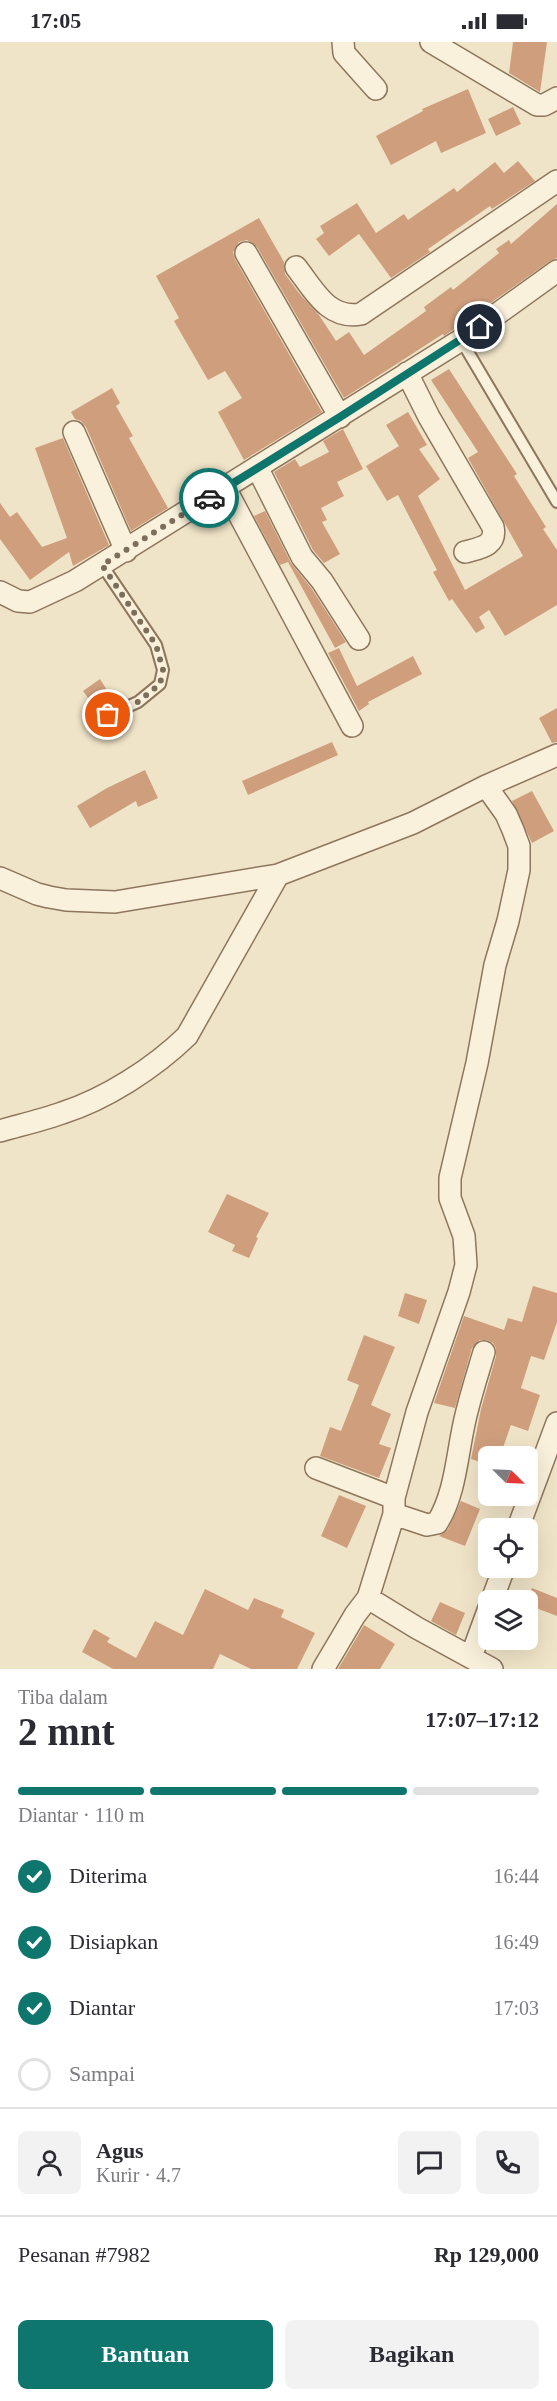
<!DOCTYPE html>
<html lang="id">
<head>
<meta charset="utf-8">
<style>
  body { margin:0; font-family:Georgia,serif; background:#f2f2f3; color:#2b2b33; height:100vh; display:flex; flex-direction:column; font-size:22px; white-space:nowrap }
  * { box-sizing:border-box; margin:0 }
  p { font-size:20px; color:#7c7c81 }
  .icon { flex:none; width:33px; height:33px; fill:none; stroke:currentColor; stroke-width:2; stroke-linecap:round; stroke-linejoin:round }
  .map { position:relative; height:1627px; overflow:hidden }
  .details { display:flex; flex-direction:column; background:#fff; flex:1 }
  .details>* { flex:none }
  .needle { width:39px; rotate:114deg }
  .fabs { position:absolute; left:478px; top:1404px; display:grid; gap:12px }
  .fabs a { display:grid; place-items:center; width:60px; height:60px; border-radius:9px; background:#fff; box-shadow:0 6px 24px #0002; font-size:30px }
  .pin { position:absolute; display:grid; place-items:center; width:51px; height:51px; color:#fff; margin:-26px; border:3px solid #fff; border-radius:50%; box-shadow:0 2px 6px #0007 }
  .courier { position:absolute; display:grid; place-items:center; width:60px; height:60px; margin:-30px; border:4px solid #0f766e; border-radius:50%; background:#fff; color:#222; box-shadow:0 2px 8px #0007 }
  .overview em { font-style:normal; font-weight:700 }
  .overview div { display:flex; flex-direction:column-reverse }
  .overview { display:flex; align-items:center; justify-content:space-between; height:102px; padding:0 18px }
  h1 { font-size:39px; font-weight:700; line-height:45px }
  .bar { display:grid; grid-template-columns:repeat(4,1fr); gap:9px 6px; align-content:center; height:72px; padding:0 18px }
  .bar i { height:8px; border-radius:4px; background:#e1e1e2 }
  .bar .selected { background:#0f766e }
  .bar p { grid-column:span 4 }
  .line { display:flex; align-items:center; gap:15px; padding:0 18px; border-top:2px solid #e1e1e2 }
  .line div { flex:1 }
  .round { display:grid; place-items:center; flex:none; width:63px; height:63px; border-radius:9px; background:#f2f2f3 }
  ol { padding:0 18px; list-style:none }
  li { display:flex; align-items:center; gap:18px; height:66px }
  li p { margin-inline-start:auto }
  li .icon { padding:6px; border-radius:50%; background:#0f766e; color:#fff; stroke-width:4 }
  li:last-child { color:#7c7c81 }
  li i { width:33px; height:33px; border:3px solid #e1e1e2; border-radius:50% }
  .cta { display:flex; gap:12px; margin-top:auto; padding:12px 18px }
  .cta a { flex:1; height:69px; border-radius:9px; background:#0f766e; color:#fff; font-size:24px; font-weight:700; line-height:69px; text-align:center }
  .cta a+a { background:#f2f2f3; color:#2b2b33 }
  .status { display:flex; justify-content:space-between; align-items:center; height:42px; padding:0 30px; background:#fff; direction:ltr }
  .status svg { height:16px; fill:currentColor }
  .map>svg:first-child { display:block }
  .building { fill:#cf9f7d }
  .lines { fill:none; stroke-linecap:round; stroke-linejoin:round }
  .service-casing { stroke:#8d765c; stroke-width:14 }
  .minor-casing { stroke:#8d765c; stroke-width:24 }
  .service { stroke:#faf1dc; stroke-width:10 }
  .minor { stroke:#faf1dc; stroke-width:21 }
  .done { stroke:#7c6e5b; stroke-width:6; stroke-dasharray:0 10.8 }
  .route { stroke:#0f766e; stroke-width:8 }
</style>
</head>
<body>
<div class="status"><b>17:05</b><svg viewBox="0 0 49 12"><path d="M0 12V9h3v3zM5 12V6h3v6zM10 12V3h3v9zM15 12V0h3v12zM26 1h20v11H26zM47 4h2v5h-2z"/></svg></div>
<div class="map">
<svg width="557" height="1627" viewBox="0 0 557 1627">
  <rect width="100%" height="100%" fill="#f0e4c8"/>
  <path class="building" d="M513,0H547L540,50L509,31Z
    M468,47L486,91L441,111L436,99L391,123L376,94L423,69L422,67Z
    M513,65L521,82L496,94L488,77Z
    M518,119L535,139L492,167L490,164L428,207L430,210L391,236L359,192L329,214L316,197L324,191L320,184L357,161L376,191L404,172L408,178L454,146L457,150L495,120L504,131Z
    M557,162V216L550,219L454,287L444,294L443,292L344,356L257,205L247,198L239,200L233,210L235,217L322,370L244,418L218,370L242,356L225,329L208,338L174,279L179,276L156,234L259,176L284,220L285,232L299,251L319,273L336,299L349,290L364,313L426,269L424,265L451,245L453,248L499,211L496,207L509,198L511,202Z
    M449,327L517,432L514,434L546,485L543,487L557,508V563L505,594L489,568L479,575L485,586L476,591L452,557L449,559L433,530L437,528L398,453L387,459L366,424L399,404L386,383L408,370L427,403L419,407L440,437L418,454L465,548L523,514L468,416L478,410L431,338Z
    M112,346L120,361L116,364L133,394L129,396L168,466L131,489L86,385L81,379L75,377L71,370Z
    M343,387L363,427L337,440L344,454L321,466L327,478L322,480L340,512L324,521L313,508L274,430L295,417L300,425L329,410L323,399Z
    M63,396L109,503L73,524L69,510L30,538L0,497V461L10,475L17,470L42,505L67,496L35,406Z
    M265,469L291,521L312,547L346,600L335,606L288,520L280,523L254,474Z
    M339,606L357,644L413,614L422,632L368,660L369,662L359,669L328,611Z
    M100,637L110,653L94,664L83,649Z
    M557,666V700L552,701L539,676Z
    M332,700L338,713L248,753L242,739Z
    M145,728L158,756L138,765L136,759L90,786L77,764L107,746Z
    M532,749L554,789L532,801L512,759Z
    M227,1152L269,1171L256,1195L258,1196L249,1216L232,1209L235,1203L208,1190Z
    M533,1244L557,1251V1280L544,1318L531,1314L521,1346L540,1353L528,1389L511,1383L500,1414H489V1423L471,1417L481,1367L496,1314V1306L493,1301L487,1298H480L472,1306L455,1366L434,1361L464,1274L504,1288L508,1276L522,1280Z
    M405,1251L427,1258L419,1282L398,1274Z
    M364,1293L395,1305L371,1363L391,1372L379,1402L391,1406L379,1436L320,1414L330,1385L341,1389L359,1343L347,1338Z
    M339,1453L366,1464L347,1506L321,1494Z
    M461,1459L480,1467L465,1504L439,1494L448,1487Z
    M532,1546L557,1556V1574L528,1563L527,1558Z
    M205,1547L248,1568L254,1556L284,1568L281,1575L315,1591L297,1627H251L220,1612L213,1627H113L82,1610L94,1587L110,1596L107,1600L136,1616L155,1579L183,1593Z
    M440,1560L465,1571L456,1593L431,1579Z
    M364,1583L395,1602L380,1627H338Z"/>
  <g class="lines">
    <g class="service-casing">
      <path id="service" d="M461,298L557,460
        M102,523L156,603L163,628L160,642L138,660L109,673"/>
    </g>
    <g class="minor-casing">
      <path id="minor" d="M343,0L344,11L376,47
        M431,0L537,63H544L557,56
        M246,211L340,375
        M296,225C314,248 328,278 361,272L557,139
        M407,331L429,375L493,485C497,504 480,506 465,510
        M74,390L126,509
        M257,425L302,515L322,539L359,597
        M225,446L352,684
        M0,550L18,559L30,560L75,539L461,298L557,229
        M0,836L37,852L49,855L66,858L115,860L278,833L413,781L486,744L557,713
        M0,1089C21,1083 42,1078 62,1071C106,1057 154,1026 187,994L278,833
        M316,1426L394,1456
        M394,1472L427,1483L437,1481C455,1453 457,1414 464,1382C469,1358 477,1334 484,1310
        M518,1486L557,1381
        M368,1556L394,1472V1456L417,1370L459,1250L466,1223L464,1194L450,1156V1136L477,1021L495,923L508,879L519,828V804L513,788L506,772L486,744
        M492,1558L504,1526
        M471,1615L489,1566
        M323,1627L355,1573L368,1556L417,1586L492,1627"/>
    </g>
    <use href="#service" class="service"/>
    <use href="#minor" class="minor"/>
  </g>
  <g class="lines">
    <path class="done" d="M108,673L138,660L160,642L163,628L156,603L102,523L209,456"/>
    <path class="route" d="M209,456L340,375L480,285"/>
  </g>
</svg>
<div class="fabs">
<a><svg class="needle" viewBox="-14 -14 28 28"><path d="M0-13l5 13h-10z" fill="#e53935"/><path d="M0 13l5-13h-10z" fill="#7c7c81"/></svg></a>
<a><svg class="icon" aria-label="locate" viewBox="0 0 24 24"><circle cx="12" cy="12" r="6"/><path d="M12 2v4M12 18v4M2 12h4M18 12h4"/></svg></a>
<a><svg class="icon" aria-label="layers" viewBox="0 0 24 24"><path d="M12 4l9 5-9 5-9-5zM3 14l9 5 9-5"/></svg></a>
</div>
<div class="pin" style="left:108px;top:673px;background:#ea580c"><svg class="icon" aria-label="bag" viewBox="0 0 24 24"><path d="M5 8h14l-1 12H6zM9 8a3 3 0 0 1 6 0"/></svg></div>
<div class="pin" style="left:480px;top:285px;background:#1f2937"><svg class="icon" aria-label="home" viewBox="0 0 24 24"><path d="M3 11l9-7 9 7M6 9v11h12V9"/></svg></div>
<div class="courier" style="left:209px;top:456px"><svg class="icon" aria-label="car" viewBox="0 0 24 24"><path d="M5 17H2v-5l4-1 3-4h7l3 4 3 1v5h-3M9 17h6M6 11h13"/><circle cx="7" cy="17" r="2"/><circle cx="17" cy="17" r="2"/></svg></div>
</div>
<section class="details">
<div class="overview"><div><h1>2 mnt</h1><p>Tiba dalam</p></div><em>17:07–17:12</em></div>
<div class="bar"><i class="selected"></i><i class="selected"></i><i class="selected"></i><i></i><p>Diantar · 110 m</p></div>
<ol>
<li><svg class="icon" aria-label="check" viewBox="0 0 24 24"><path d="M5 12l5 5 9-10"/></svg>Diterima<p>16:44</p></li>
<li><svg class="icon" aria-label="check" viewBox="0 0 24 24"><path d="M5 12l5 5 9-10"/></svg>Disiapkan<p>16:49</p></li>
<li><svg class="icon" aria-label="check" viewBox="0 0 24 24"><path d="M5 12l5 5 9-10"/></svg>Diantar<p>17:03</p></li>
<li><i></i>Sampai</li>
</ol>
<div class="line" style="height:108px"><a class="round"><svg class="icon" aria-label="person" viewBox="0 0 24 24"><circle cx="12" cy="8" r="4"/><path d="M4 21q1-7 8-7t8 7"/></svg></a><div><b>Agus</b><p>Kurir · 4.7</p></div><a class="round"><svg class="icon" aria-label="chat" viewBox="0 0 24 24"><path d="M4 5h16v11H9l-5 4z"/></svg></a><a class="round"><svg class="icon" aria-label="phone" viewBox="0 0 24 24"><path d="M5 4h4l2 5-3 2q2 4 5 5l2-3 5 2v4C11 20 4 13 5 4z"/></svg></a></div>
<div class="line" style="height:78px"><div>Pesanan #7982</div><b>Rp 129,000</b></div>
<div class="cta"><a>Bantuan</a><a>Bagikan</a></div>
</section>
</body>
</html>
